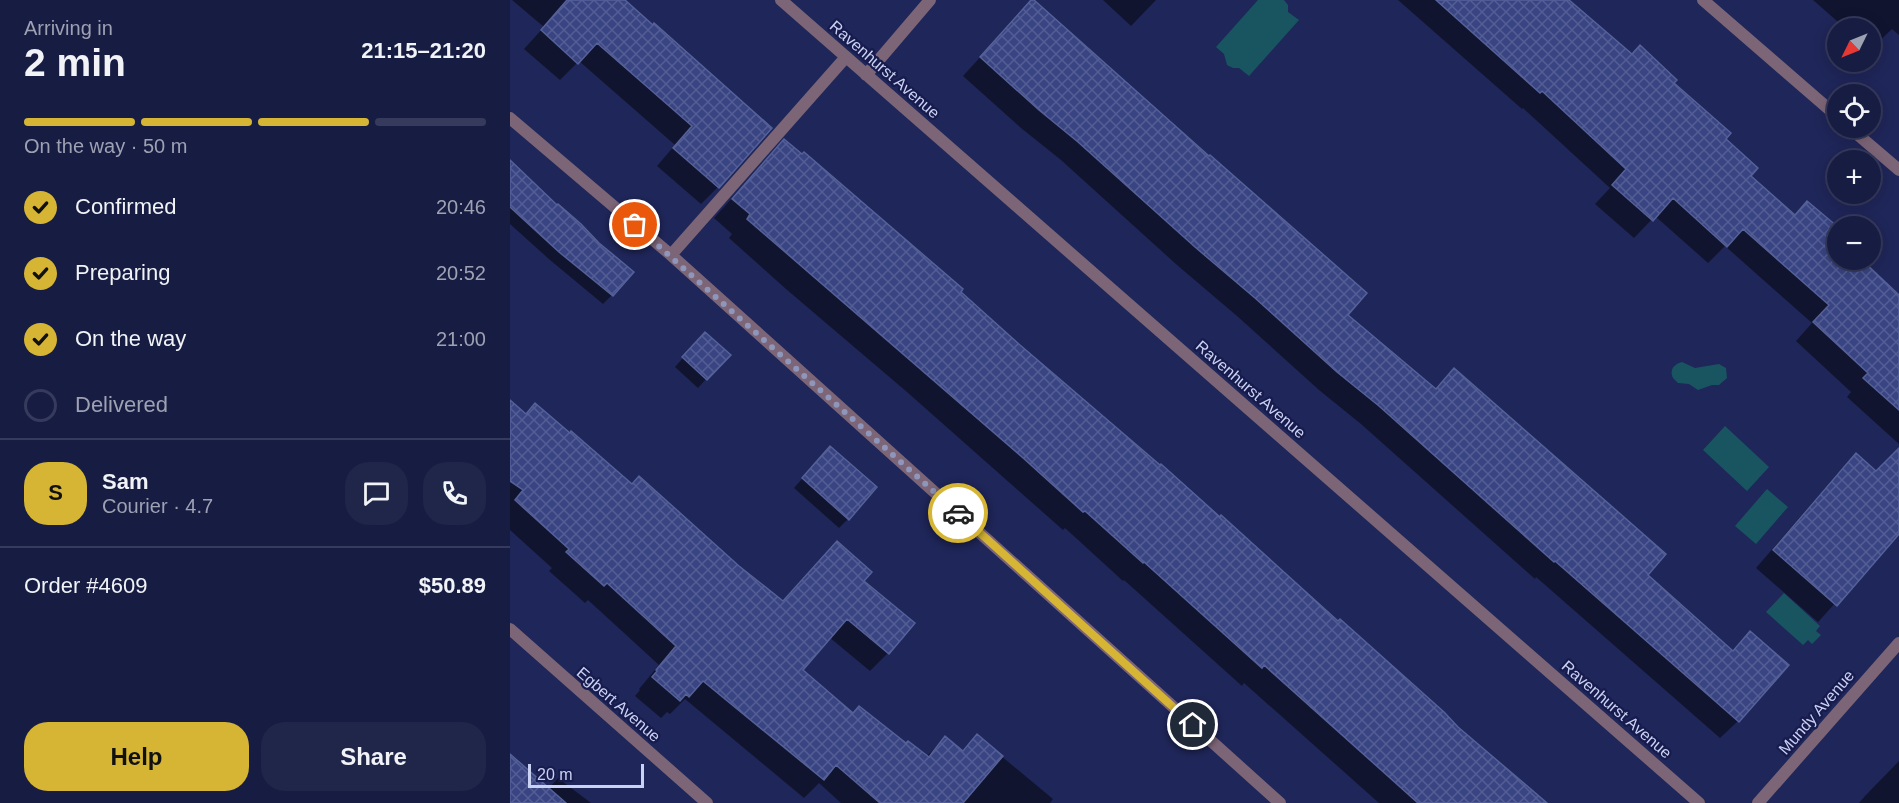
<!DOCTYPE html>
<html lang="en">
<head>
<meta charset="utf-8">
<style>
  body { margin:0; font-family:Helvetica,sans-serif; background:#20254a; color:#f1f3f6; height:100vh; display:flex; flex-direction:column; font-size:22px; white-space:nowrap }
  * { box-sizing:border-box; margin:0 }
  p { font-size:20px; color:#9ea1b2 }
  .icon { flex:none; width:33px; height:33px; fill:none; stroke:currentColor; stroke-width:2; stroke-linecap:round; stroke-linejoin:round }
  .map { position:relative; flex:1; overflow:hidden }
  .details { display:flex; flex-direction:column; background:#171c43; width:510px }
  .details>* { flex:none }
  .needle { width:39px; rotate:227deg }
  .controls { position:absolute; left:1317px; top:18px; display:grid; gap:12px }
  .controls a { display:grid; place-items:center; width:54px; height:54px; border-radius:50%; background:#171c43; box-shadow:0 3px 15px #0003,0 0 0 2px #363a5c; font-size:30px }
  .scale { position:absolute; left:18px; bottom:15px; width:116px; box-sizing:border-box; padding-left:6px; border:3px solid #c9d2f2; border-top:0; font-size:16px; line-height:21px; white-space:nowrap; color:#c9d2f2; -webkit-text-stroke:4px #171b4d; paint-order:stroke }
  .pin { position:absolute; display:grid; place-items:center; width:51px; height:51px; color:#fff; margin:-26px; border:3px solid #fff; border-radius:50%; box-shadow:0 2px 6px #0007 }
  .courier { position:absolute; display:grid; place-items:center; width:60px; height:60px; margin:-30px; border:4px solid #d6b534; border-radius:50%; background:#fff; color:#222; box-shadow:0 2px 8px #0007 }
  .head em { font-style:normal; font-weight:700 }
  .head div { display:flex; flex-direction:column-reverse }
  .head { display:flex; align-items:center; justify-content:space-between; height:102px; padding:0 24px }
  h1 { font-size:39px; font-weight:700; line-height:45px }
  .bar { display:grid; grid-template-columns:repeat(4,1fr); gap:9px 6px; align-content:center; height:72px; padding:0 24px }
  .bar i { height:8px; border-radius:4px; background:#363a5c }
  .bar .on { background:#d6b534 }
  .bar p { grid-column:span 4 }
  .line { display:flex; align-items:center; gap:15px; padding:0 24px; border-top:2px solid #363a5c }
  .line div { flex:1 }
  .round { display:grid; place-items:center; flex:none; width:63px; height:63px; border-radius:24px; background:#20254a }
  ol { padding:0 24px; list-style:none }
  li { display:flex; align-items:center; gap:18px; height:66px }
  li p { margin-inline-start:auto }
  li .icon { padding:6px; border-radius:50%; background:#d6b534; color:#111; stroke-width:4 }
  li:last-child { color:#9ea1b2 }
  li i { width:33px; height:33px; border:3px solid #363a5c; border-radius:50% }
  .cta { display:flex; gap:12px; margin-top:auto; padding:12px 24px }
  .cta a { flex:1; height:69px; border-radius:24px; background:#d6b534; color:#111; font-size:24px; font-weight:700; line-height:69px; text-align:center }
  .cta a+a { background:#20254a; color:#f1f3f6 }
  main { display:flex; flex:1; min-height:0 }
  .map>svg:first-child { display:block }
  .water { fill:#185561 }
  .shadow { fill:#0007 }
  .building { fill:url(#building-cross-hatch); stroke:#556199; stroke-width:1.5 }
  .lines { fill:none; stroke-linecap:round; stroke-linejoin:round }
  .service { stroke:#7c6577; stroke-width:12 }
  .minor { stroke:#7c6577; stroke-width:12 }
  .done { stroke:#8e96bc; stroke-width:6; stroke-dasharray:0 10.8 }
  .route { stroke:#d6b534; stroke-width:8 }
  .labels { text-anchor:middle; stroke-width:4.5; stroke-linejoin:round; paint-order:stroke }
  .street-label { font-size:16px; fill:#c9d2f2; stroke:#171b4d }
</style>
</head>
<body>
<main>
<section class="details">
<div class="head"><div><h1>2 min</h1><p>Arriving in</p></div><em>21:15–21:20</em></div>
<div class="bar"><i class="on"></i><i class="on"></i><i class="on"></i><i></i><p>On the way · 50 m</p></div>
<ol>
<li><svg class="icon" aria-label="check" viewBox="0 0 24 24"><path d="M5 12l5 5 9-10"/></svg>Confirmed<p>20:46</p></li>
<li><svg class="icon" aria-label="check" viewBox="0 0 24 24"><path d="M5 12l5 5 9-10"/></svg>Preparing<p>20:52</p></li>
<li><svg class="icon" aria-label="check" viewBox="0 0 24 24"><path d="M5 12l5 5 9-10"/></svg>On the way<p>21:00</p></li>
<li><i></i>Delivered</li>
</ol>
<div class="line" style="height:108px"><b class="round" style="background:#d6b534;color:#111">S</b><div><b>Sam</b><p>Courier · 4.7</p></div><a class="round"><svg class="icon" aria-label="chat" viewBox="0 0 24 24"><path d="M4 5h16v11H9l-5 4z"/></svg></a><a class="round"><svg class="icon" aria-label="phone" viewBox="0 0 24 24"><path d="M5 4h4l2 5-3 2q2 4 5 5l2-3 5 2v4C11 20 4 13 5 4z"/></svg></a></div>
<div class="line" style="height:78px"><div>Order #4609</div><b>$50.89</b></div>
<div class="cta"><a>Help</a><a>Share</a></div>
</section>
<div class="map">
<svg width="1389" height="803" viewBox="0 0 1389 803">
  <defs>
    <pattern id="building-cross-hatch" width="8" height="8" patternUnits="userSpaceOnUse" patternTransform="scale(1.5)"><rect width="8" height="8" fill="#394483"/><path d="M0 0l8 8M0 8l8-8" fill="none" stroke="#545e95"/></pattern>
  </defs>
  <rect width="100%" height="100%" fill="#1f2659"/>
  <path class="water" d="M748,0H774L778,5V12L789,20L739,76L729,68H723L717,65L714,54L706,47Z
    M1172,362L1185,368L1209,364L1216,368L1217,378L1209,385H1202L1188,390L1179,384L1168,383L1163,378C1159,370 1164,364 1172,362Z
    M1215,426L1259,467L1237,491L1193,450Z
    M1257,489L1278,507L1246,544L1225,526Z
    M1274,593L1310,626L1306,631L1311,635L1302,644L1298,640L1293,645L1256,612Z"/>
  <path class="shadow" d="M2,0H112L143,27L208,187L191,204L147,166L165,145L69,61L50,80L14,49L34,27Z
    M522,0L836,315L925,390L944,370L1136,575L1222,652L1240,633L1228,721L1210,738L1026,577L1025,579L851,424L809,390L727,316L667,265L551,160L511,128L453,76Z
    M593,0H646L621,26Z
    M888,0H1057L1121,56L1162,83L1214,140L1239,176L1328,260H1349L1389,297V444L1337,397L1341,392L1286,341L1302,323L1215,246L1198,263L1145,216L1124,238L1085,204L1100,188L1013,108L1012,109Z
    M1303,0H1389V35L1382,29L1360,50V28H1335Z
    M274,141L828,623L830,621L1033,803H869L734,683L732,686L614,580L613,581L555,528L553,530L397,392L276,289L219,238L222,234L204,218Z
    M0,168L102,295L93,304L40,260L0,224Z
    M186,343L196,379L188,388L165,367Z
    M0,402L15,415L122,486L272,602L327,543L352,581L378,653L360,671L319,637L291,670L343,714L416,757L435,738L451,752L467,736L543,799L540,803H331L309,783L294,798L175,699L160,714L157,712L151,718L125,696L130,690L129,689L149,665L78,600L75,603L39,571L42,568L0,530Z
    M1389,450V533L1308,622L1246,568L1328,473L1346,455L1366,473Z
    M311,457L338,519L329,528L284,488Z
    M0,756L38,789L48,778L81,803H0Z
    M1389,761V803H1349L1355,796Z"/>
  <path class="building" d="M57,0H115L143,25L144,23L262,128L209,188L163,148L182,126L87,43L68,64L31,30Z
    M521,0H524L699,156L700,155L857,293L838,315L926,389L944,368L1156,554L1138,575L1223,651L1240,631L1279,665L1229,722L1045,561L1044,562L869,406L827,372L745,298L685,247L568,142L529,110L470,57Z
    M926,0H1059L1122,54L1130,45L1167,80L1164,83L1221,133L1216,139L1248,168L1241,176L1285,215L1297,201L1328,227V260H1352L1389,295V410L1353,378L1358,373L1303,322L1319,305L1233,229L1217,247L1163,198L1143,221L1102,185L1116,169L1032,91L1030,93Z
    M274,139L292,154L294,152L453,289L451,292L510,345L650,465L651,464L710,517L711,515L828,621L830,619L934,712L948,727L1037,803H908L754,665L752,668L634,562L633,563L575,511L573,512L512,457L237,219L240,214L222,199Z
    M0,160L47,205L48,204L71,224L89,243L124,272L103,296L49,252L0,207Z
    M195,332L221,355L197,380L172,357Z
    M0,400L16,414L25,403L60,433L61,431L122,484L129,476L229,566L273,601L327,541L362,572L354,581L405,623L379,654L337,619L293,670L343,713L349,706L396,743L398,741L419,757L435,736L453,751L467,734L493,756L453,803H370L326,765L314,780L193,681L179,697L176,694L170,701L142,677L147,671L146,670L166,646L97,583L94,586L56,552L59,549L5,500L13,490L0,481Z
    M320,446L367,487L339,520L292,478Z
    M1389,448V534L1327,606L1263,550L1346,453L1366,471Z
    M0,754L56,803H0Z"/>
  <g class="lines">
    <path class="service" d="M336,57L161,255L770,803
      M0,118L161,255"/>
    <path class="minor" d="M271,0L1189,803
      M1193,0L1328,117
      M356,75L420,0
      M1340,128L1389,170
      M0,629L197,803
      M1248,803L1389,643"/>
  </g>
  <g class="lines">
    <path class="done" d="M125,225L448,513"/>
    <path class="route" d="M448,513L683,725"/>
  </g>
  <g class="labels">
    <g class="street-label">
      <text transform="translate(375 69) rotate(41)" y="6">Ravenhurst Avenue</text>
      <text transform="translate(741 389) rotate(41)" y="6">Ravenhurst Avenue</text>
      <text transform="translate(109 704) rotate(41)" y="6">Egbert Avenue</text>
      <text transform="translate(1107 709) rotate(41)" y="6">Ravenhurst Avenue</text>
      <text transform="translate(1306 712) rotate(-49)" y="6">Mundy Avenue</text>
    </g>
  </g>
</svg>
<div class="controls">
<a><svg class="needle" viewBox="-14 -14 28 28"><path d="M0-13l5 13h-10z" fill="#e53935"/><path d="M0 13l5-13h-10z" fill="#9ea1b2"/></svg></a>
<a><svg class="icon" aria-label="locate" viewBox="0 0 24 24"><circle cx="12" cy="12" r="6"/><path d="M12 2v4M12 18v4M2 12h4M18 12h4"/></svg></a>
<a>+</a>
<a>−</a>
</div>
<div class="scale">20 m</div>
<div class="pin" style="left:125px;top:225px;background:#ea580c"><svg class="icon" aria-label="bag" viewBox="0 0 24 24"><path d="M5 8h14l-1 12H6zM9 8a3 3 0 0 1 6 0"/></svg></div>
<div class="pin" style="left:683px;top:725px;background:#1f2937"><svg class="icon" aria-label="home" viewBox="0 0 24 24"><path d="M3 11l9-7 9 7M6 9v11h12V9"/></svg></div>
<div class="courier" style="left:448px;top:513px"><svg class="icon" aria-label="car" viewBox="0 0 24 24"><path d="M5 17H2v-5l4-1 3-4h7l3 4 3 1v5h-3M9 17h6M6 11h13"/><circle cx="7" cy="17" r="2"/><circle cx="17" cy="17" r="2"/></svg></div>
</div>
</main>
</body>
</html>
